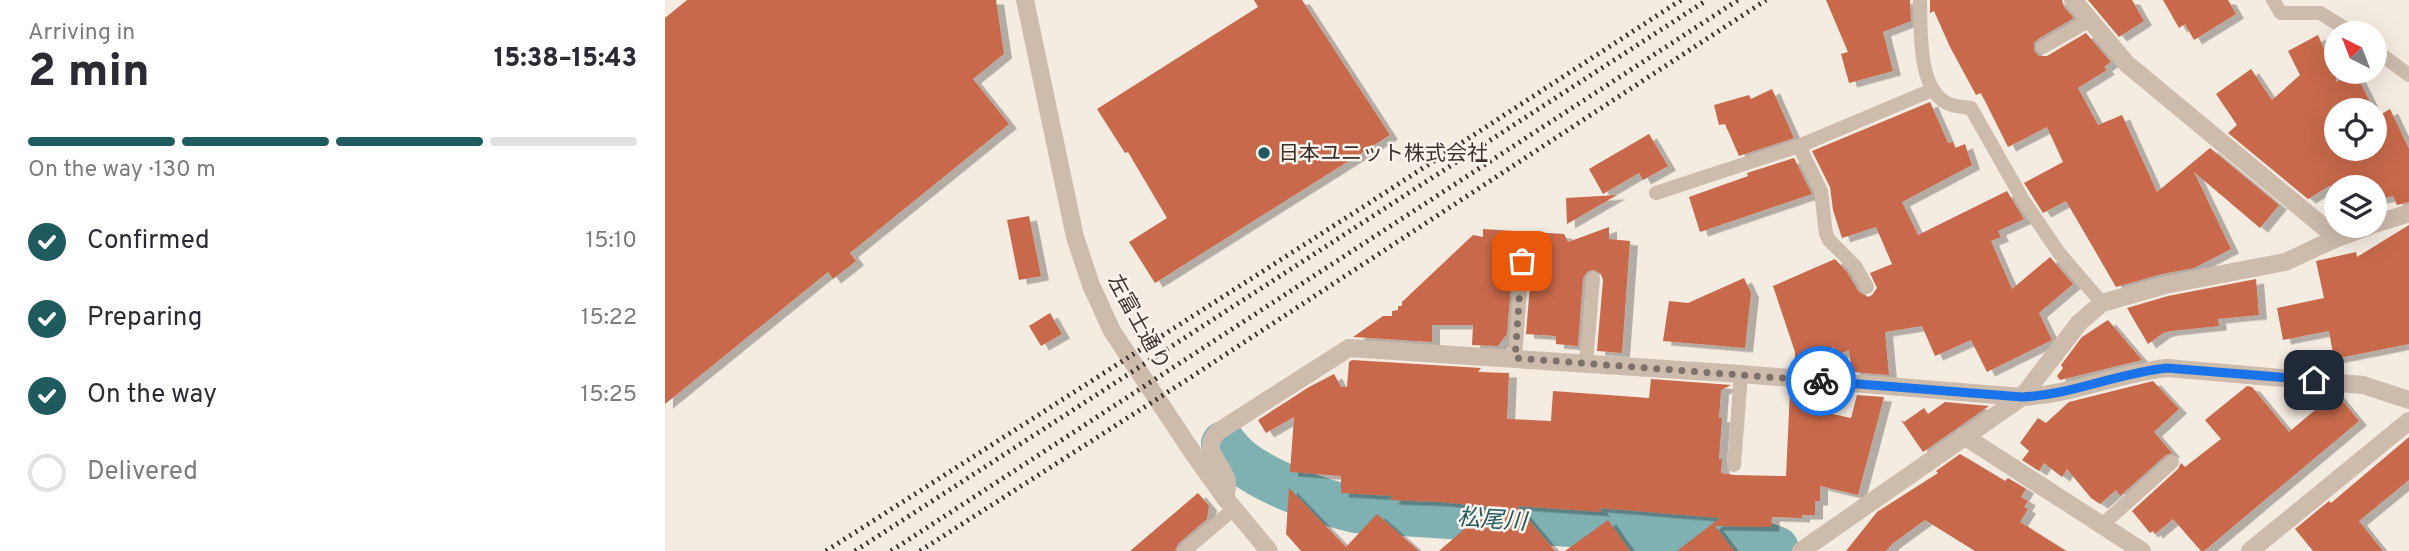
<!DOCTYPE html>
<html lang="en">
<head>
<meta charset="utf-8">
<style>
  body { margin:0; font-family:Overpass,"Noto Sans JP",sans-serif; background:#f7f7f7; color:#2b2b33; height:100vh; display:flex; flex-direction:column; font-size:26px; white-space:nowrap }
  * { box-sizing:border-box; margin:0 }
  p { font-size:23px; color:#7c7c81 }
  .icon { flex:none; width:38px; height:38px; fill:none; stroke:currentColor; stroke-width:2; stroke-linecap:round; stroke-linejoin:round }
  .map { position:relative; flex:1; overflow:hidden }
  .sheet { display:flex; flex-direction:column; background:#fff; width:665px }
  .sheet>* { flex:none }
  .needle { width:46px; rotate:318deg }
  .controls { position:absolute; left:1659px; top:21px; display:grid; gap:14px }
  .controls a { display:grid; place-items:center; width:63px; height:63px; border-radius:50%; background:#fff; box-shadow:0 7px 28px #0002; font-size:35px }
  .pin { position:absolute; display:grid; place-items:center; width:60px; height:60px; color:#fff; margin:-30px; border-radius:14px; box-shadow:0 4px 10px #0006 }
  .courier { position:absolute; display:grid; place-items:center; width:70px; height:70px; margin:-35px; border:5px solid #1a73e8; border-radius:50%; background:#fff; color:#222; box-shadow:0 2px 9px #0007 }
  .summary em { font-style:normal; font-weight:800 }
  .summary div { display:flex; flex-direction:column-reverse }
  .summary { display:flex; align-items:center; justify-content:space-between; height:119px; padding:0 28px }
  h1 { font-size:46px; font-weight:800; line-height:52px }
  .bar { display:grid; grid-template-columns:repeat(4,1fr); gap:10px 7px; align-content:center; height:84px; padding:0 28px }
  .bar i { height:9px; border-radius:5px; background:#e1e1e2 }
  .bar .on { background:#1f5a5e }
  .bar p { grid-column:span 4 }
  ol { padding:0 28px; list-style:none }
  li { display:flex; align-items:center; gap:21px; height:77px }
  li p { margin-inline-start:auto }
  li .icon { padding:7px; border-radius:50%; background:#1f5a5e; color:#fff; stroke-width:4 }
  li:last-child { color:#7c7c81 }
  li i { width:38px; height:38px; border:4px solid #e1e1e2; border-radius:50% }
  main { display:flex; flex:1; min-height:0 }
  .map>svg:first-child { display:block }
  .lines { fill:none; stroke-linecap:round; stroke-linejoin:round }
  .river { stroke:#7fb0b2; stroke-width:46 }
  .building { fill:#c8694b; filter:url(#shadow) }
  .service { stroke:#cdbbac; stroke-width:14 }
  .minor { stroke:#cdbbac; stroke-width:18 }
  .tertiary { stroke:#cdbbac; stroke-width:18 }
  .rail { stroke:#3b302b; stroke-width:5; stroke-dasharray:2 5; stroke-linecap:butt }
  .done { stroke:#7c716b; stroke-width:7; stroke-dasharray:0 12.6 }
  .route { stroke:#1a73e8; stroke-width:9 }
  .poi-dot { fill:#1f5a5e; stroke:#fbf5ee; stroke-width:2.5 }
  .labels { text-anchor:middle; stroke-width:5; stroke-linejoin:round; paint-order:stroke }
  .poi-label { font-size:21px; fill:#3b302b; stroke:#fbf5ee; text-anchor:start }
  .street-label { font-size:21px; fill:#3b302b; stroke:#fbf5ee }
  .water-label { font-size:23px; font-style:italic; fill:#1f5a5e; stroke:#fbf5ee }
</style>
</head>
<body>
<main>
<section class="sheet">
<div class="summary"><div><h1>2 min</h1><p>Arriving in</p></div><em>15:38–15:43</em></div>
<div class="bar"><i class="on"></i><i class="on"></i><i class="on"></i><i></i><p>On the way · 130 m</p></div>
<ol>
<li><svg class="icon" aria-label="check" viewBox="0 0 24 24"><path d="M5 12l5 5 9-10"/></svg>Confirmed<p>15:10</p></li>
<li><svg class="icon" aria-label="check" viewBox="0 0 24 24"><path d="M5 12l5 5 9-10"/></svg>Preparing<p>15:22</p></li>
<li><svg class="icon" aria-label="check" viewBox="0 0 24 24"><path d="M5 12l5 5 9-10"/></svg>On the way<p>15:25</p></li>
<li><i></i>Delivered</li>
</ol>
</section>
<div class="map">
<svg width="1744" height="551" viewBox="0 0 1744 551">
  <defs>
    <filter id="shadow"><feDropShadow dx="8" dy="4.5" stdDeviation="0" flood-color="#0004"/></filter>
  </defs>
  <rect width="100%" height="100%" fill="#f4ebe1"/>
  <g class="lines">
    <path class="river" d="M559,444C581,477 652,501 691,510L1045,533L1084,540L1111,549"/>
  </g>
  <path class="building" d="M22,0H331L339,54L308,79L344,124L185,253L191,261L168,279L163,272L0,404V18Z
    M589,0H637L725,135L490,283L464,242L502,218L463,152L460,153L432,109L593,7Z
    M1161,0H1245L1246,21L1218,32L1228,71L1184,83L1176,54L1183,52Z
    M1265,0H1397L1399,7L1409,18L1373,39L1369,43V51L1374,56H1382L1421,33L1446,62L1439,67L1442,70L1413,88L1433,125L1457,115L1492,192L1545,148L1614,205L1595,228L1529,172L1566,249L1529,268L1497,274L1451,287L1401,201L1378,213L1359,183L1398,162L1382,127L1343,147L1316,93L1311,95L1285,47L1269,11L1265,13Z
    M1423,0H1467L1479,21L1454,37Z
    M1498,0H1563L1571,14L1529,40L1520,24L1514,28Z
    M1653,35L1660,51L1671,45V82L1690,72L1709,110H1671V149H1710V118L1725,109L1744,149V202L1732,205L1728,196L1710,200V187L1664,186L1643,199L1563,133L1572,125L1551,94L1586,69L1607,100L1635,75L1623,51Z
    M1107,89L1129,138L1074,156L1060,124L1054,125L1049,105L1084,95L1086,99Z
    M1265,102L1283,143L1288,142L1290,148L1300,144L1307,165L1237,202L1253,235L1342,191L1359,219L1333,231L1336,237L1326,241L1347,289L1385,257L1408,284L1374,313L1387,340L1322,372L1306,340L1270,356L1257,326L1220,332L1224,375L1187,372L1184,350L1173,355L1169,347L1130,362V352L1108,286L1170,259L1182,272L1194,292L1203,297L1207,295L1212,288L1205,273L1227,264L1211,227L1177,238L1168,210L1165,187L1147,151Z
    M984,134L1003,166L978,180L974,173L938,194L924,169Z
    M1129,158L1147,194L1035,232L1024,197L1083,176L1082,173Z
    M952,195L902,224L901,198Z
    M364,216L376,276L354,280L342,220Z
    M1744,225V344L1669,359L1664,331L1618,340L1612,308L1659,298L1651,261L1691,252L1692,257Z
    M944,227V239L965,241L957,353L932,351L938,280L936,274L929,270L923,271L918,278L913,346L891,344V336L861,334L867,261L863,253L857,251L849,255L848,260L842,334L833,346L807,345L808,325H767V342L688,337L718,316H727V311L733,310V306H737V302L808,235L818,237V229L899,234L903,242Z
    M1079,278L1086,293L1080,348L998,341L1004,301L1023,303Z
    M1591,279L1594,315L1553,319L1554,326L1506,331L1498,333L1483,344L1462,308L1503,296Z
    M385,313L397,334L376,346L364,326Z
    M1443,320L1477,360L1395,380L1392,376L1398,368L1396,365L1417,337Z
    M687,360L816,368L813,372L844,373L842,419L886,421L888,391L984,398L986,379L1066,385L1056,390L1054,418H1057L1054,459H1057L1056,473L1069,475L1121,476L1125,391L1146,392L1145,409L1186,418L1192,395L1219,397L1193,495L1155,486V501H1150V515H1137V518L1107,517L1106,527L1050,526L1069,551H1012L1055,518L934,508L937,512L852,506L890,551H774L825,507L776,502L725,500L728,496L676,493V476L625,472L629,417L601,433L593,420L644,387L669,374L676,387H682L684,362Z
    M1488,381L1514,409L1489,432L1507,453L1501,455L1455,496L1451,490L1435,504L1426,498L1402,469L1397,477L1379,463L1374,471L1357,460L1364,451L1355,443L1373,418L1381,423L1404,402Z
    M1582,386L1587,387L1624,432L1669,394H1672L1694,421L1539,551H1536L1508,519L1490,534L1488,531L1485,533L1467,511L1513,469L1516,463L1520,467L1556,439L1540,420Z
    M1280,402L1324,406L1258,452L1236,420L1239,422L1259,408L1263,414Z
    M1744,437V480L1694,521L1718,551H1648L1630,529L1664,501L1666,503Z
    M1295,454L1340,481L1343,478L1361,489L1356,497L1363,501L1359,507L1363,509L1355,522L1401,551H1310L1260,520L1227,544L1221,551H1181L1212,512L1273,473L1271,471Z
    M624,488L681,547L712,514L754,551H636L621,534Z
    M533,493L544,506L542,519L513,544L510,551H465Z
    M943,520L965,551H900Z"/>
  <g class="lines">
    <path class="service" d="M1255,0C1256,29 1252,91 1284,104C1291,107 1299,107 1306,108L1358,200L1394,253L1437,303
      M1608,0L1616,13H1655L1688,33
      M1378,47L1425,20
      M1710,50L1744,75
      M1134,146L1156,191L1161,234L1164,240L1190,266L1202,287
      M991,193L1134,146L1267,90
      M850,358L857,261
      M921,363L928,279
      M1069,465L1076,374
      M1437,525L1507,462
      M519,551L569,509"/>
    <path class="minor" d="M1408,0L1462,64L1672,238
      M1710,224L1744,213
      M1299,436L1477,551
      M560,498C561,493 563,487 562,481C556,461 534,449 554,431L684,348L1076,374L1357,397C1406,395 1453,373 1502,368L1698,385L1744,400
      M1136,551L1357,397L1414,323L1437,303L1500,285L1620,262L1672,238L1705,226
      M1585,551L1744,421"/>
    <path class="tertiary" d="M360,0L410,237L426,285L447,331L528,453L560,498L604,551"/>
    <path class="rail" d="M161,551L698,207L1016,0
      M190,551L1042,0
      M226,551L1073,0
      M255,551L520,381L1101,0"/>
  </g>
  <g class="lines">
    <path class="done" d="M857,261L850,358L1156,381"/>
    <path class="route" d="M1156,381L1357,397C1406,395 1453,373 1502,368L1649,380"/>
  </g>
  <circle class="poi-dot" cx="599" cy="153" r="7"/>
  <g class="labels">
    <g class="poi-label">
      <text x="613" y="160">日本ユニット株式会社</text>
    </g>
    <g class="street-label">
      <text transform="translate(474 322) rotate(61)" y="7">左富士通り</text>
    </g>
    <g class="water-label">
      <text transform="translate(827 519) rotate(4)" y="8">松尾川</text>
    </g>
  </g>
</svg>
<div class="controls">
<a><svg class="needle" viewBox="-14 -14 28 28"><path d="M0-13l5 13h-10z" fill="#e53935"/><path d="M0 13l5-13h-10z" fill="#7c7c81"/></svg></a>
<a><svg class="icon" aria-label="locate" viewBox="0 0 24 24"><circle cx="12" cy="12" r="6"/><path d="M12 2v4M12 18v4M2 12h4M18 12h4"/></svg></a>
<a><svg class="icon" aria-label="layers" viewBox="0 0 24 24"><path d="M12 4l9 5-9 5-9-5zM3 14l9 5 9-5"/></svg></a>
</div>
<div class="pin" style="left:857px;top:261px;background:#ea580c"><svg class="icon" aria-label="bag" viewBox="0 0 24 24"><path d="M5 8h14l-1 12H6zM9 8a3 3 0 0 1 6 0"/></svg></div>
<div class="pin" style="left:1649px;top:380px;background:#1f2937"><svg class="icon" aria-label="home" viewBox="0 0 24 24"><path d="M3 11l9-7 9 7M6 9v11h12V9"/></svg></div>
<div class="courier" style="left:1156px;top:381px"><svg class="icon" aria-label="bike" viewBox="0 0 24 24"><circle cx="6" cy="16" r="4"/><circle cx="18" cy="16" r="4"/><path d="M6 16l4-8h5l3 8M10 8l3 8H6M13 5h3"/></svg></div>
</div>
</main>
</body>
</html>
